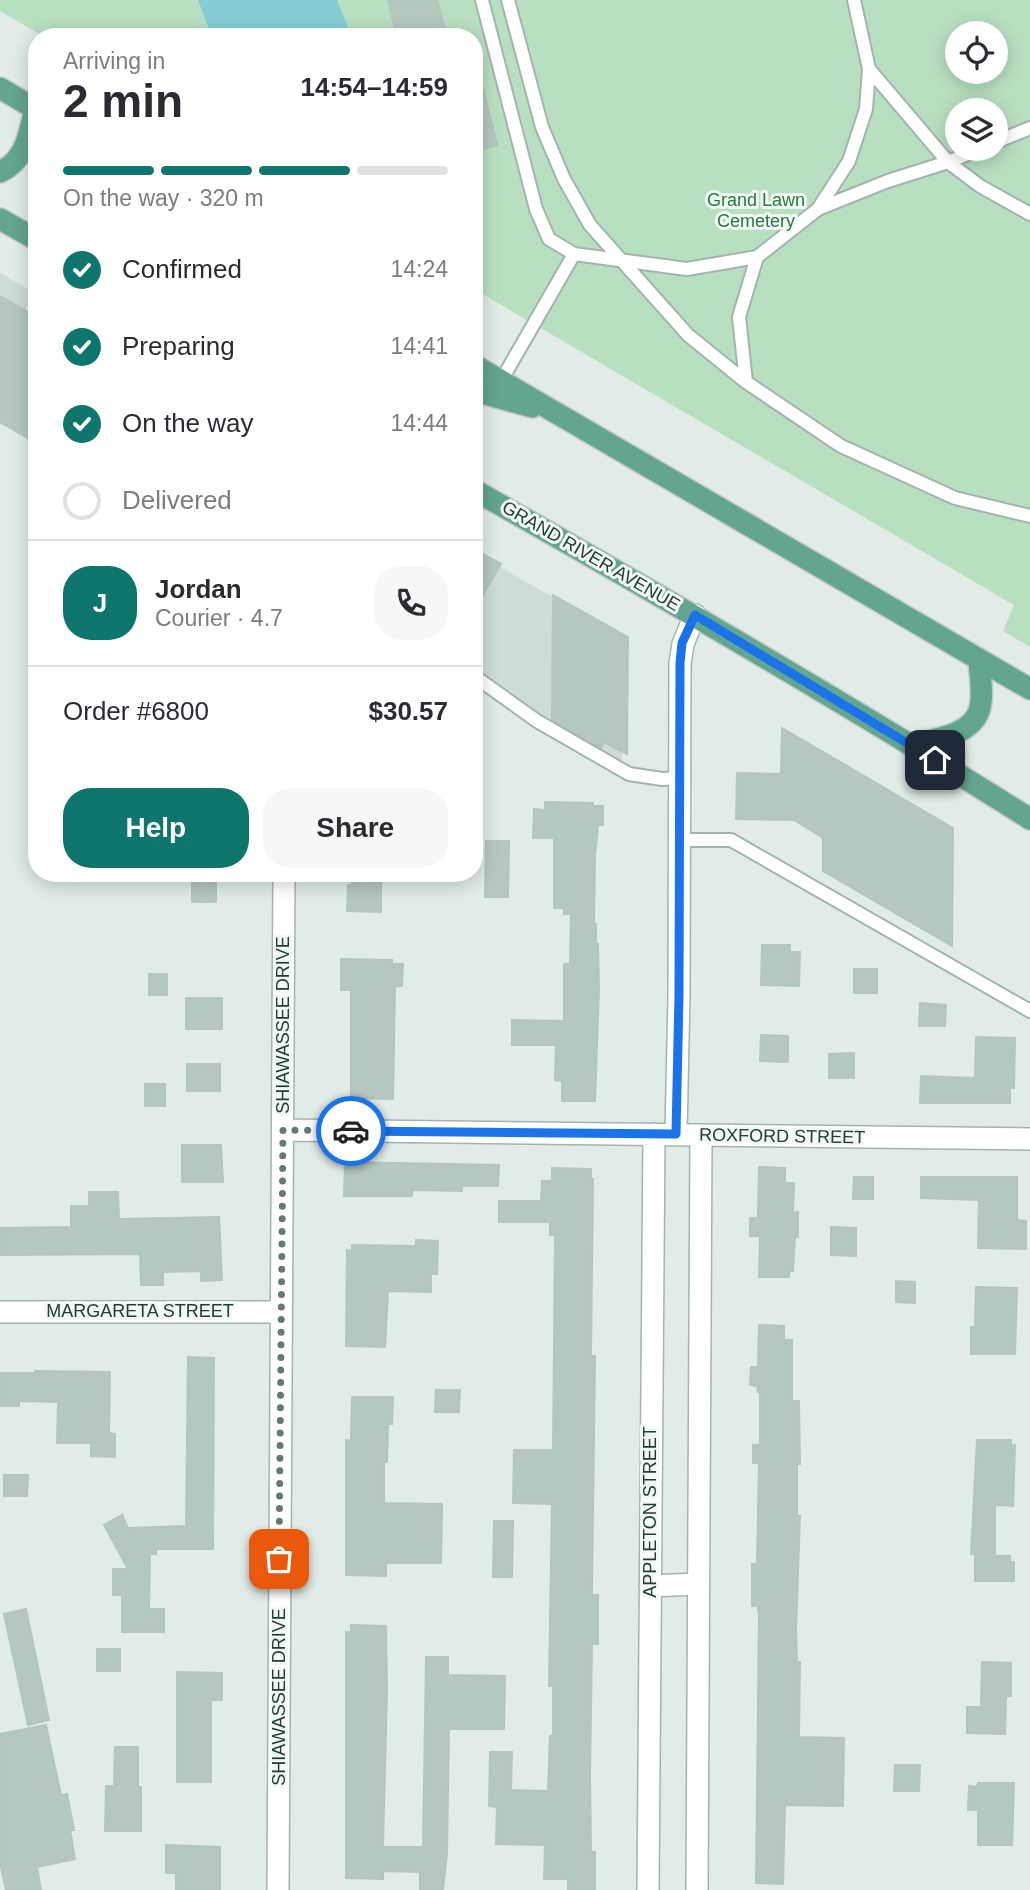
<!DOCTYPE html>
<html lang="en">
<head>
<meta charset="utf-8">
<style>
  body { margin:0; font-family:Arial,sans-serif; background:#f7f7f7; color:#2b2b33; height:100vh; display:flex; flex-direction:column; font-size:26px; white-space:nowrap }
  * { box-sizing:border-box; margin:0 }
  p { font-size:23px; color:#7c7c81 }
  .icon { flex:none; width:38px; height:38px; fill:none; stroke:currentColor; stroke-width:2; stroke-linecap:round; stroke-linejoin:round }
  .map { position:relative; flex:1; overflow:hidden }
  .details { position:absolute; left:28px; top:28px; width:455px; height:854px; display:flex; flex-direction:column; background:#fff; border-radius:28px; box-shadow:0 4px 18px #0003 }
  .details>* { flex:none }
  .tools { position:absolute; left:945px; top:21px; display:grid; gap:14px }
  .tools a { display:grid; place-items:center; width:63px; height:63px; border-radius:50%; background:#fff; box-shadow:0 4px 18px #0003; font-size:35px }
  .pin { position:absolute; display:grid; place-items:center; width:60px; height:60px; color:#fff; margin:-30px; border-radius:14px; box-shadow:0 4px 10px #0006 }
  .courier { position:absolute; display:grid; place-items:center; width:70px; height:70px; margin:-35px; border:5px solid #1a73e8; border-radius:50%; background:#fff; color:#222; box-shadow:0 2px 9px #0007 }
  .overview em { font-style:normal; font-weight:700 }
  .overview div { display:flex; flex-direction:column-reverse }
  .overview { display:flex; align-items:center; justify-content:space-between; height:119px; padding:0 35px }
  h1 { font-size:46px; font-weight:700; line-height:52px }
  .bar { display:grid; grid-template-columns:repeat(4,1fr); gap:10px 7px; align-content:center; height:84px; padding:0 35px }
  .bar i { height:9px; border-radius:5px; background:#e1e1e2 }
  .bar .current { background:#0f766e }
  .bar p { grid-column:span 4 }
  .line { display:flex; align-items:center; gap:18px; padding:0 35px; border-top:2px solid #e1e1e2 }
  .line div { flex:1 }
  .round { display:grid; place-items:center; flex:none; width:74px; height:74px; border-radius:28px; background:#f7f7f7 }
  ol { padding:0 35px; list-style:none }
  li { display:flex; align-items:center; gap:21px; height:77px }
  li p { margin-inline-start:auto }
  li .icon { padding:7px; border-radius:50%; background:#0f766e; color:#fff; stroke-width:4 }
  li:last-child { color:#7c7c81 }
  li i { width:38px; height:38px; border:4px solid #e1e1e2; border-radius:50% }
  .button { display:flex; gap:14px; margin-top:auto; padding:14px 35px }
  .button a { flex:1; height:80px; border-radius:28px; background:#0f766e; color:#fff; font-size:28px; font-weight:700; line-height:80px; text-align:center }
  .button a+a { background:#f7f7f7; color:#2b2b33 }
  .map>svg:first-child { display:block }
  .built { fill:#cfdcd6 }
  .green { fill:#b9dfc1; fill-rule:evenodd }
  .water { fill:#86ccd5 }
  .building { fill:#b6c7c0; stroke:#b3c6be; stroke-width:2 }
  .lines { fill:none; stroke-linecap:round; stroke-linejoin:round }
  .lane-casing { stroke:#a3b4ae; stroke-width:16 }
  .street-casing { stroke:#a3b4ae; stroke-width:24 }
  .primary-casing { stroke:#c1c9c6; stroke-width:24 }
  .lane { stroke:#fff; stroke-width:12 }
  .street { stroke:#fff; stroke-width:21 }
  .primary { stroke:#63a591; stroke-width:21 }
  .done { stroke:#647b73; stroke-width:7; stroke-dasharray:0 12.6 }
  .route { stroke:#1a73e8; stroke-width:9 }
  .labels { text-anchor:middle; stroke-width:6; stroke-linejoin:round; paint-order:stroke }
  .park-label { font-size:18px; fill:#287744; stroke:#f2f9f5 }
  .street-label { font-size:18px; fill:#203e35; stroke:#f2f9f5 }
</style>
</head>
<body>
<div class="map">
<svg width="1030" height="1890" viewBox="0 0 1030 1890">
  <rect width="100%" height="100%" fill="#e1ece7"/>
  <path class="built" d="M0,273L35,293L0,355Z
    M474,552L626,639L622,761L474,676Z"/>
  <path class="green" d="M0,0H1030V647L1003,631L1014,605L474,289V37H44L0,11ZM957,33H996V72H957ZM957,110H996V149H957Z"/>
  <path class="water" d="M198,0H337L352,37H212Z"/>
  <path class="building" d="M388,0H437L447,37H397Z
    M481,80L497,145L474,151V81Z
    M0,296L37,317V443L0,422Z
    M474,549L501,564L474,610Z
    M553,595L628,637L627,754L604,742L601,748L552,720Z
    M782,728L953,828L952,946L823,871V838L794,820L736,819L737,773L781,774Z
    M545,802L593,803V806H603V825H598L595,856L594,924H596V944H598L599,989L595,1101H562V1081L555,1080L556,1045H512V1020L564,1021V964H570L571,914H564V908H554V838H533L534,809L545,810Z
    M486,841H509L508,897H485Z
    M192,873H216V902H192Z
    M352,873H381V912L347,911L348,885H352Z
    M762,945H790V952H800L799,986L761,985Z
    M341,959L392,960V964H403L402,986L395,987L393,1099L351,1098V990H341Z
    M854,969H877V993H854Z
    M149,974H167V995H149Z
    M186,998H222V1029H186Z
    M920,1003L946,1005L945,1026H919Z
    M761,1035L788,1036V1062L760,1061Z
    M976,1037L1015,1038L1014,1088H1010V1103H920L921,1076L975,1078Z
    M854,1053V1078H829V1054Z
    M187,1064H220V1091H187Z
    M145,1084H165V1106H145Z
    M182,1145H221L223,1182H182Z
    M345,1162L499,1165L498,1186H462V1191L412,1190V1196H344Z
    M759,1167L785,1168V1183H794L793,1212H798V1237H795L793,1271H789V1277H759L760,1236H750V1218H758Z
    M552,1168L591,1169V1179H593L591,1356H595L592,1584V1595H598V1644H592L590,1775L591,1852H595V1890H568V1879H544L545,1845L496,1844L497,1807L489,1806L490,1752H512L511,1790L548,1791L550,1736H553V1686H549L552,1504L513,1503L514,1450H553L555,1235H550V1222H499V1201H541L542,1181H552Z
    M854,1177H873V1199H853Z
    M921,1177H1017V1220L1026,1221V1249L978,1248L979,1200L921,1198Z
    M89,1192H118L119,1219L219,1217L222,1280L201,1281V1271L163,1272V1285H141L140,1254L0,1255V1228L71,1227V1206H89Z
    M831,1227L856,1228V1256L831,1255Z
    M416,1240L438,1241L437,1274H431V1292L388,1291L385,1347L346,1346L347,1250L352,1251V1245L416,1246Z
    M896,1281L915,1282V1303L896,1302Z
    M976,1287L1017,1288L1015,1354H971V1327H975Z
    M759,1325L784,1326V1340H792V1401H799L800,1464H797V1516H800L796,1630L797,1662H800L799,1737L844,1738L843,1806L785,1805L783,1884L756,1883L759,1617L758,1606H752V1564H757L759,1463H753V1445H760V1392H758L757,1386L750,1385L751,1367H758Z
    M188,1357L214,1358L213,1549H156V1554H150L149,1609H164V1632H122V1595H113V1569H128L104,1525L122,1515L128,1528L186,1526Z
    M35,1371L110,1372L109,1433L115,1434V1457L91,1456V1443H57L58,1402L19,1401V1406H0V1373H35Z
    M436,1390H460L459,1412H435Z
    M352,1397H393L392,1424H388L387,1462H384V1503L442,1504L441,1563H386V1576L346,1575V1440L351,1441Z
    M977,1440H1011V1446L1015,1445L1013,1506L995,1505V1556H1010V1562H1014V1581H975V1554H971Z
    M4,1475H28L27,1496H4Z
    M494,1521H513L512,1577H493Z
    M26,1609L49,1720L28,1725L4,1614Z
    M351,1625L386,1626L387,1689L383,1847H423L426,1657H448V1675L505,1676L504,1729H449L447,1853L443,1890H420V1872L383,1871V1879L346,1878V1632H351Z
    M97,1649H120V1671H97Z
    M982,1662L1011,1663V1696H1006L1005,1734L967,1733V1707H981Z
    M177,1672L222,1673V1700H211V1782H177Z
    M46,1725L61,1795L67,1794L74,1830H70L75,1859L37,1867L41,1890H6L0,1863V1734Z
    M115,1747H138V1787H141V1831H105L106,1786H114Z
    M895,1765H920L919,1791H894Z
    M978,1783H1014L1012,1845H978V1810H968L969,1786L977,1787Z
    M166,1845L220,1847V1890H176V1873H166Z"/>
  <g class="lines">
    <g class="lane-casing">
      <path id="lane" d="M482,0L536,209L549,239L574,254L687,269L757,257L818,209L849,161L866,109L869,69L854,0
        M508,0L542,127L564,179L590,225L688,335L746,382L841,446L955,498L1030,516
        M869,69L948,162L980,186L1030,214
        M996,142L1030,128
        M818,209L888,181L948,162L980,149
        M501,381L574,254
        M746,382L739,317L757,257
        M474,676L537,721L629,774L662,779L679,778
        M680,840H731L1030,1011"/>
    </g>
    <g class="street-casing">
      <path id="street" d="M283,1130L1030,1139
        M676,1134L679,995L680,663L683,644L695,615
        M0,1312H281
        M650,1586L698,1584
        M278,1890L284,873
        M648,1890L654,1134
        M697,1890L701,1135"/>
    </g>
    <g class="primary-casing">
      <path id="primary" d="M0,88L37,110
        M0,172C26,160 29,134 35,109
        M0,219L37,240
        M474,365L1030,689
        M474,391L532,407
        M474,490C662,596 848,704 1030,819
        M912,745C934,739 970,736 979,711C984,696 980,676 979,661"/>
    </g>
    <use href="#lane" class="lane"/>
    <use href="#street" class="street"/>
    <use href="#primary" class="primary"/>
  </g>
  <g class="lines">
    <path class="done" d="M279,1559L283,1130L351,1131"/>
    <path class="route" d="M351,1131L676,1134L679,995L680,663L682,643L695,615L935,760"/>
  </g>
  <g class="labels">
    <g class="park-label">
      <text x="756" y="206">Grand Lawn<tspan x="756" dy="21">Cemetery</tspan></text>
    </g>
    <g class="street-label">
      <text transform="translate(591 556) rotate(30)" y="6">GRAND RIVER AVENUE</text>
      <text transform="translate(283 1025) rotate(-90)" y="6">SHIAWASSEE DRIVE</text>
      <text transform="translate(782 1136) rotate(1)" y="6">ROXFORD STREET</text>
      <text x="140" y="1317">MARGARETA STREET</text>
      <text transform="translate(650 1512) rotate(-90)" y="6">APPLETON STREET</text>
      <text transform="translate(279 1697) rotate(-90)" y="6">SHIAWASSEE DRIVE</text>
    </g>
  </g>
</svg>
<div class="tools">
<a><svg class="icon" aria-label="locate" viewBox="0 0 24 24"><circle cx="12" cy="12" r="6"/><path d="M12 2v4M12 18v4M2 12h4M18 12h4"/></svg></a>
<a><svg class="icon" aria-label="layers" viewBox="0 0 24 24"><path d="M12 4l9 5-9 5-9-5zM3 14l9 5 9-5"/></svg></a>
</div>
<div class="pin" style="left:279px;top:1559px;background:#ea580c"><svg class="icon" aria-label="bag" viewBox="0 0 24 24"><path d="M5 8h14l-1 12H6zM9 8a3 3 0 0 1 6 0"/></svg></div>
<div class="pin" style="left:935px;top:760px;background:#1f2937"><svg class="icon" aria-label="home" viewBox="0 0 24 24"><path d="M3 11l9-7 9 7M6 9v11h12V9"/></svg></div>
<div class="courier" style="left:351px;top:1131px"><svg class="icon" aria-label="car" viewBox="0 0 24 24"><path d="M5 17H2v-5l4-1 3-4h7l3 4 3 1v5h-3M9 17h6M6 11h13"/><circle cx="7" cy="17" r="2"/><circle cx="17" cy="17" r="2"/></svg></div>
<section class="details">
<div class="overview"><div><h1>2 min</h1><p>Arriving in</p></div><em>14:54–14:59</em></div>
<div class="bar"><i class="current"></i><i class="current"></i><i class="current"></i><i></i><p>On the way · 320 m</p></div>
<ol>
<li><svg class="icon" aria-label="check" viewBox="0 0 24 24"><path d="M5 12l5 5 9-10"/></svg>Confirmed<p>14:24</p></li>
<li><svg class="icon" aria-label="check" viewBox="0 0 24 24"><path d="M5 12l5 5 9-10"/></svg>Preparing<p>14:41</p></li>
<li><svg class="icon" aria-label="check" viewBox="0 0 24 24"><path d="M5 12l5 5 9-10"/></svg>On the way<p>14:44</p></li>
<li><i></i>Delivered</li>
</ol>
<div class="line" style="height:126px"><b class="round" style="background:#0f766e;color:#fff">J</b><div><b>Jordan</b><p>Courier · 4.7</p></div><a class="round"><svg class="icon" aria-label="phone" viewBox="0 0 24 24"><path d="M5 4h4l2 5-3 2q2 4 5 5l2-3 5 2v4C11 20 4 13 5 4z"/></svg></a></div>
<div class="line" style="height:91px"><div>Order #6800</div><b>$30.57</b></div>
<div class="button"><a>Help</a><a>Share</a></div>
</section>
</div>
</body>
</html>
